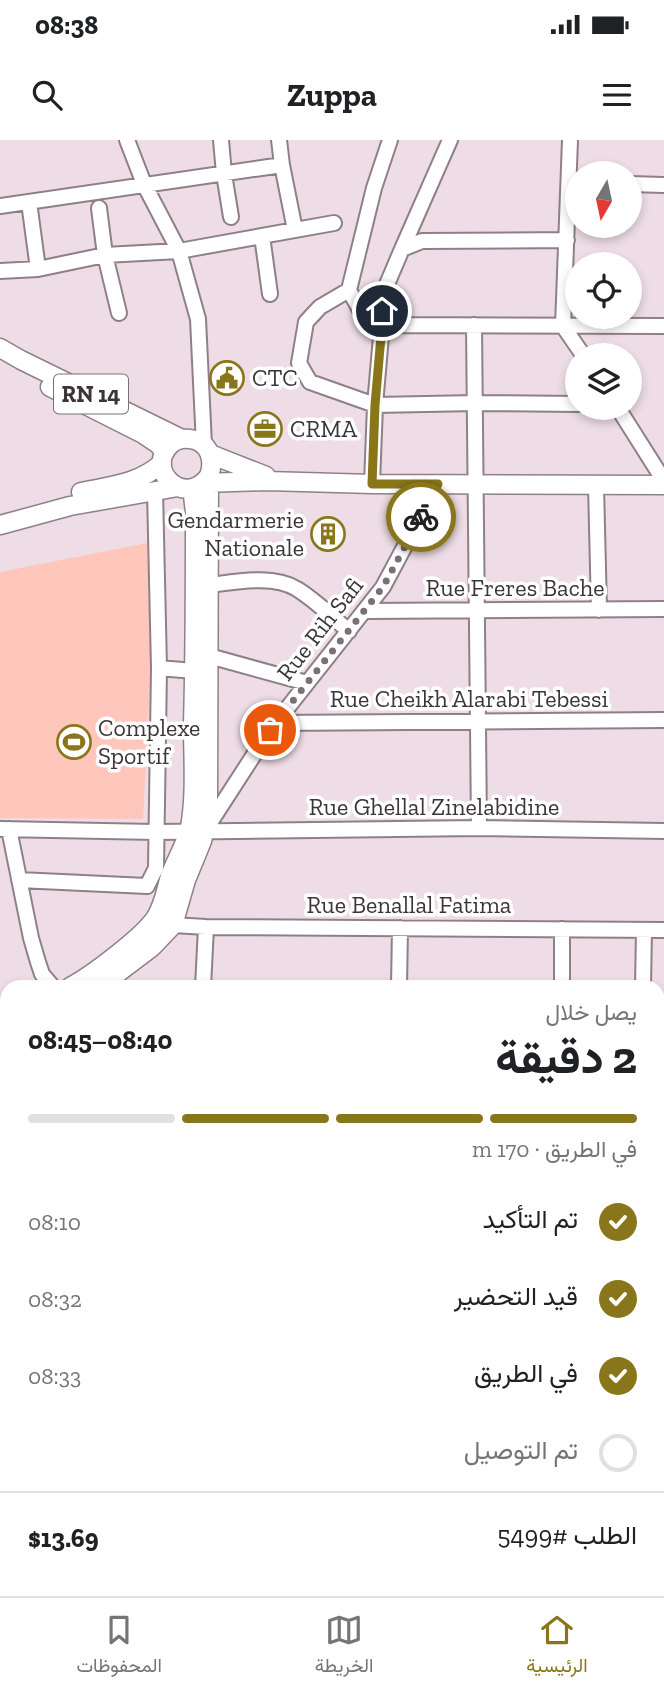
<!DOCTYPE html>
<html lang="ar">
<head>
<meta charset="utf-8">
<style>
  body { margin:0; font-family:"Zilla Slab",Vazirmatn,serif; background:#f6f6f6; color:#202124; direction:rtl; height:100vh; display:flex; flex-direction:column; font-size:26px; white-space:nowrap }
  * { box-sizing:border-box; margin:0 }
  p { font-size:23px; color:#757577 }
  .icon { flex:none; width:38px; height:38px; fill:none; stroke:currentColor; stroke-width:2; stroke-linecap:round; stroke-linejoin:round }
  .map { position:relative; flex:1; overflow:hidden; direction:ltr }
  .side { position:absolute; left:0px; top:840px; width:665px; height:616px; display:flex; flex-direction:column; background:#fff; border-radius:21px 21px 0 0; box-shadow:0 4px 10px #0003; direction:rtl }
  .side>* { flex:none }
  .needle { width:46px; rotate:189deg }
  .controls { position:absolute; left:565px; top:21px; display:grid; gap:14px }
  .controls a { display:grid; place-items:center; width:77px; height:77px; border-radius:50%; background:#fff; box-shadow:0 4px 10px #0003; font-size:35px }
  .pin { position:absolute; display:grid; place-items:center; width:60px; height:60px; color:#fff; margin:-30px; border:4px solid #fff; border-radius:50%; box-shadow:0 2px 7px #0007 }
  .courier { position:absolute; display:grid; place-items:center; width:70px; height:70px; margin:-35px; border:5px solid #8a761a; border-radius:50%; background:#fff; color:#222; box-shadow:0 2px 9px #0007 }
  .summary em { font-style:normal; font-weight:700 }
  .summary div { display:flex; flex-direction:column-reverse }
  .summary { display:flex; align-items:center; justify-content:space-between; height:119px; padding:0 28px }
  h1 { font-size:46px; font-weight:700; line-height:52px }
  .bar { display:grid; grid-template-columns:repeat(4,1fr); gap:10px 7px; align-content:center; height:84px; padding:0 28px }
  .bar i { height:9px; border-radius:5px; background:#e0e0e0 }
  .bar .on { background:#8a761a }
  .bar p { grid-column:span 4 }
  .line { display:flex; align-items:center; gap:18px; padding:0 28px; border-top:2px solid #e0e0e0 }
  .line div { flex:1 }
  ol { padding:0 28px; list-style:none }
  li { display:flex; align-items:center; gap:21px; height:77px }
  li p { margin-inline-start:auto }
  li .icon { padding:7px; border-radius:50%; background:#8a761a; color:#fff; stroke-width:4 }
  li:last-child { color:#757577 }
  li i { width:38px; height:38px; border:4px solid #e0e0e0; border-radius:50% }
  .status { display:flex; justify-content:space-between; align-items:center; height:49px; padding:0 35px; background:#fff; direction:ltr }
  .status svg { height:19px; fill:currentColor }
  header { display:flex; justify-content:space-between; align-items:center; height:91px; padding:0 28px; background:#fff; font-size:32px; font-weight:700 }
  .menu { display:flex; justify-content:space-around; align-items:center; height:98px; border-top:2px solid #e0e0e0; background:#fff; font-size:19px; color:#757577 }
  .menu a { display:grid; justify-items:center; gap:4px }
  .menu .on { color:#8a761a }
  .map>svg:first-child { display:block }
  .built { fill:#e7cfdb }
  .green { fill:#ffc6bc }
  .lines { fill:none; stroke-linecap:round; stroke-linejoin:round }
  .minor-casing { stroke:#8f8087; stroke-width:18 }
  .major-casing { stroke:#8f8087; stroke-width:21 }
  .minor { stroke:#fff; stroke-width:14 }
  .major { stroke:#fff; stroke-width:18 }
  .done { stroke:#7a7075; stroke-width:7; stroke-dasharray:0 12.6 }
  .route { stroke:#8a761a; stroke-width:9 }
  .labels { text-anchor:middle; stroke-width:7; stroke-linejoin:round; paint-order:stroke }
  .shield { fill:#fff; stroke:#767274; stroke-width:2 }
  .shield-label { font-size:23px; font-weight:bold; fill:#3b3538 }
  .poi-label { font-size:24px; fill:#3b3538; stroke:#fff; text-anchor:start }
  .street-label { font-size:24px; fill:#3b3538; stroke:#fff }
</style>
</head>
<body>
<div class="status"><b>08:38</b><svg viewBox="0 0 49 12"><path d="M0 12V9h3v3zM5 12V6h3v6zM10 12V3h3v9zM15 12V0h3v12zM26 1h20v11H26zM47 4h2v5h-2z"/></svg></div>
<header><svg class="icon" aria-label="menu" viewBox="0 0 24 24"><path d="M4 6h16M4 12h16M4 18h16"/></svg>Zuppa<svg class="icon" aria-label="search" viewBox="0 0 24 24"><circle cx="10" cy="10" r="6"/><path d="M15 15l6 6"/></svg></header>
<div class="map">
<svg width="664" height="1456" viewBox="0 0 664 1456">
  <rect width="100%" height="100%" fill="#eedde6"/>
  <path class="built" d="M7,902V1186L0,1189V905Z
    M664,1329V1456H540L539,1449H658V1331Z"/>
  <path class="green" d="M147,403L151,527L143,679L0,678V432Z"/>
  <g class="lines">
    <g class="minor-casing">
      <path id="minor" d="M127,0L144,44L179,111L198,179L204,305
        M221,0L224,34L231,77
        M279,0L282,25L295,90
        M390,0L374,48L349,150L360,170L382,185L664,186
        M570,0L563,186L583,215
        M630,44L664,45
        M29,62L38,129
        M0,66L282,25
        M99,68L105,115L119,173
        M262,96L270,154
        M402,109L450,0
        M0,131L38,129L105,115L179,111L334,83
        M349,150L320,167L306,182L299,223L310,242L375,265L476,263L578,264
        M474,185L479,688
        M618,268L664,341
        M372,344L375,265L382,185V156L402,109L422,101L567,100
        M596,345L599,470
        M209,445C235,442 274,434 297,449C315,460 332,477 349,491
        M365,471L664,469
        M209,516L307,543
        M159,528L194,531
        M275,583L664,580
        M0,689L156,692L479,688L664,691
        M9,689L31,798L38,822L42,834L53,847
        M206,689L270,590L383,447L438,344
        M19,740L147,746L156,728L159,528L155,351
        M165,783L173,785L206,787L664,790
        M562,789V847
        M203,847L206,787
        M399,847L400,788
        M643,847L644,790
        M658,1019H664
        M0,1224L7,1221
        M658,1283H664
        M658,1319L664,1317
        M0,1321L7,1319
        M0,1419L7,1416
        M240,1449L242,1456
        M391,1449L393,1456
        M475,1449L477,1456
        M517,1449L519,1456
        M641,1449L643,1456
        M144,1456L163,1449
        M303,1456L322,1449
        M437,1456L461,1449"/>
    </g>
    <g class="major-casing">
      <path id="major" d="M0,208L21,220L182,299
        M50,247L143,294L158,304L165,312
        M210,314L266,336
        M204,343L267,341L372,344L664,345
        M81,352C110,346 139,344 162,323
        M0,385L70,366L178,347
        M70,847C91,836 144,796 156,777C164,764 166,750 170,736C176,720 186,704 190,687C196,654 193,618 193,585C195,514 195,443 195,372L192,348
        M99,847L152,807L173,785L186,740L202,701L206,683L208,663L209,336C215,320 209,301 190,299C183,298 175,300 170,305C144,330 185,369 209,336
        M0,871L7,870
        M0,889L7,887"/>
    </g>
    <use href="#minor" class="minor"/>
    <use href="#major" class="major"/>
  </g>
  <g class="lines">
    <path class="done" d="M270,590L383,447L421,377"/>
    <path class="route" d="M382,171V185L375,265L372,344H438L421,377"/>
  </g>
  <defs>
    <g id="civic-ring" transform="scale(1.75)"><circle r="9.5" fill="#fff" stroke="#8a761a" stroke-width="1.5"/><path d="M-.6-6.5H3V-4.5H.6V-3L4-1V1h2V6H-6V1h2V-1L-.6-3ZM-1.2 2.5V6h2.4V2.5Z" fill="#8a761a"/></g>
    <g id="office-ring" transform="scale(1.75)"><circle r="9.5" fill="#fff" stroke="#8a761a" stroke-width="1.5"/><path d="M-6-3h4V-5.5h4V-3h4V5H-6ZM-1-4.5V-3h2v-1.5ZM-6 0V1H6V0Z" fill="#8a761a"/></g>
    <g id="building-ring" transform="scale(1.75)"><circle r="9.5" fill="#fff" stroke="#8a761a" stroke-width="1.5"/><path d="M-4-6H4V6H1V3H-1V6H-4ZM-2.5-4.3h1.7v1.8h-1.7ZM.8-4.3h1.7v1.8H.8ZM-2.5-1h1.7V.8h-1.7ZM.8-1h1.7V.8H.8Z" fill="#8a761a"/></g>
    <g id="stadium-ring" transform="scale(1.75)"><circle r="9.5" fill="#fff" stroke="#8a761a" stroke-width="1.5"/><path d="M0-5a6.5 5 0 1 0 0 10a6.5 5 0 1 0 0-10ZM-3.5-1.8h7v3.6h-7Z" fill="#8a761a"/></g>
  </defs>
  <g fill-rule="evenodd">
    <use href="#civic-ring" x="227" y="238"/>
    <use href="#office-ring" x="265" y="289"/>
    <use href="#building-ring" x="328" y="394"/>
    <use href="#stadium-ring" x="74" y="602"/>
  </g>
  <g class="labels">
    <rect class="shield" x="54" y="234.5" width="74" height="39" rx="5"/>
    <g class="shield-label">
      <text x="91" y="262">RN 14</text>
    </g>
    <g class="poi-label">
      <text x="252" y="246">CTC</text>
      <text x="290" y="297">CRMA</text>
      <text x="304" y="388" text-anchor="end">Gendarmerie<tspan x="304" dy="28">Nationale</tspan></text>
      <text x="98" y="596">Complexe<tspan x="98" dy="28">Sportif</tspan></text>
    </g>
    <g class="street-label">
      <text x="515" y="456">Rue Freres Bache</text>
      <text transform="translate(320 489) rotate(-52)" y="8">Rue Rih Safi</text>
      <text x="469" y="567">Rue Cheikh Alarabi Tebessi</text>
      <text x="434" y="675">Rue Ghellal Zinelabidine</text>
      <text x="409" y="773">Rue Benallal Fatima</text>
    </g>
  </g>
</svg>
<div class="controls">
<a><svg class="needle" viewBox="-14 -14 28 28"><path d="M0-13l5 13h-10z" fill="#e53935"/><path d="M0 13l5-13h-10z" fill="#757577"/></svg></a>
<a><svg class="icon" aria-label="locate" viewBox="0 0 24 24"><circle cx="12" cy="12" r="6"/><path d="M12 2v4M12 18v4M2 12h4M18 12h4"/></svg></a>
<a><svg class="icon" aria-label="layers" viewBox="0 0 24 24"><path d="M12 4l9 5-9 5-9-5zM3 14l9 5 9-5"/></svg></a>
</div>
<div class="pin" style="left:270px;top:590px;background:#ea580c"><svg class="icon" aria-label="bag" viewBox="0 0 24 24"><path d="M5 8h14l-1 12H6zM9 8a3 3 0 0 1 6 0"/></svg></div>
<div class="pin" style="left:382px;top:171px;background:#1f2937"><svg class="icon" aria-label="home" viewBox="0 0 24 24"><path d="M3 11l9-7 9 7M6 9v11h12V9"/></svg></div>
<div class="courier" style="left:421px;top:377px"><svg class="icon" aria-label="bike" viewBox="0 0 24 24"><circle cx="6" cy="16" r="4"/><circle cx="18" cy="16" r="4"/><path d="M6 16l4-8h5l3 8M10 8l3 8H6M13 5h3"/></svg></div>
<section class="side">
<div class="summary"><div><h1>2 دقيقة</h1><p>يصل خلال</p></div><em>08:40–08:45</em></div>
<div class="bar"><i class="on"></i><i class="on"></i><i class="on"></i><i></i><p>في الطريق · 170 m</p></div>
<ol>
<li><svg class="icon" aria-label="check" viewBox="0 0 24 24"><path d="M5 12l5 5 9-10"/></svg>تم التأكيد<p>08:10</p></li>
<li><svg class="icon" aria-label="check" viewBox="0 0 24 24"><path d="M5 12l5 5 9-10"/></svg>قيد التحضير<p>08:32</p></li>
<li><svg class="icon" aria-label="check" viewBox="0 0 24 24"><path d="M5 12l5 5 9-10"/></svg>في الطريق<p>08:33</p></li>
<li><i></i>تم التوصيل</li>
</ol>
<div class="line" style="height:91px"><div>الطلب #5499</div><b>$13.69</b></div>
</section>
</div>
<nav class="menu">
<a class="on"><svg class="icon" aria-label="home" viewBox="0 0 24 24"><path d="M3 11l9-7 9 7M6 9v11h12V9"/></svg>الرئيسية</a>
<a><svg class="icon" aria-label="map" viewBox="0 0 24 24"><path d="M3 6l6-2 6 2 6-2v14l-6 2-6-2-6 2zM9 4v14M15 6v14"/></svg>الخريطة</a>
<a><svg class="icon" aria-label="saved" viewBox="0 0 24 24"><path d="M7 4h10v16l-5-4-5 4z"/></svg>المحفوظات</a>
</nav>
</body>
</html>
